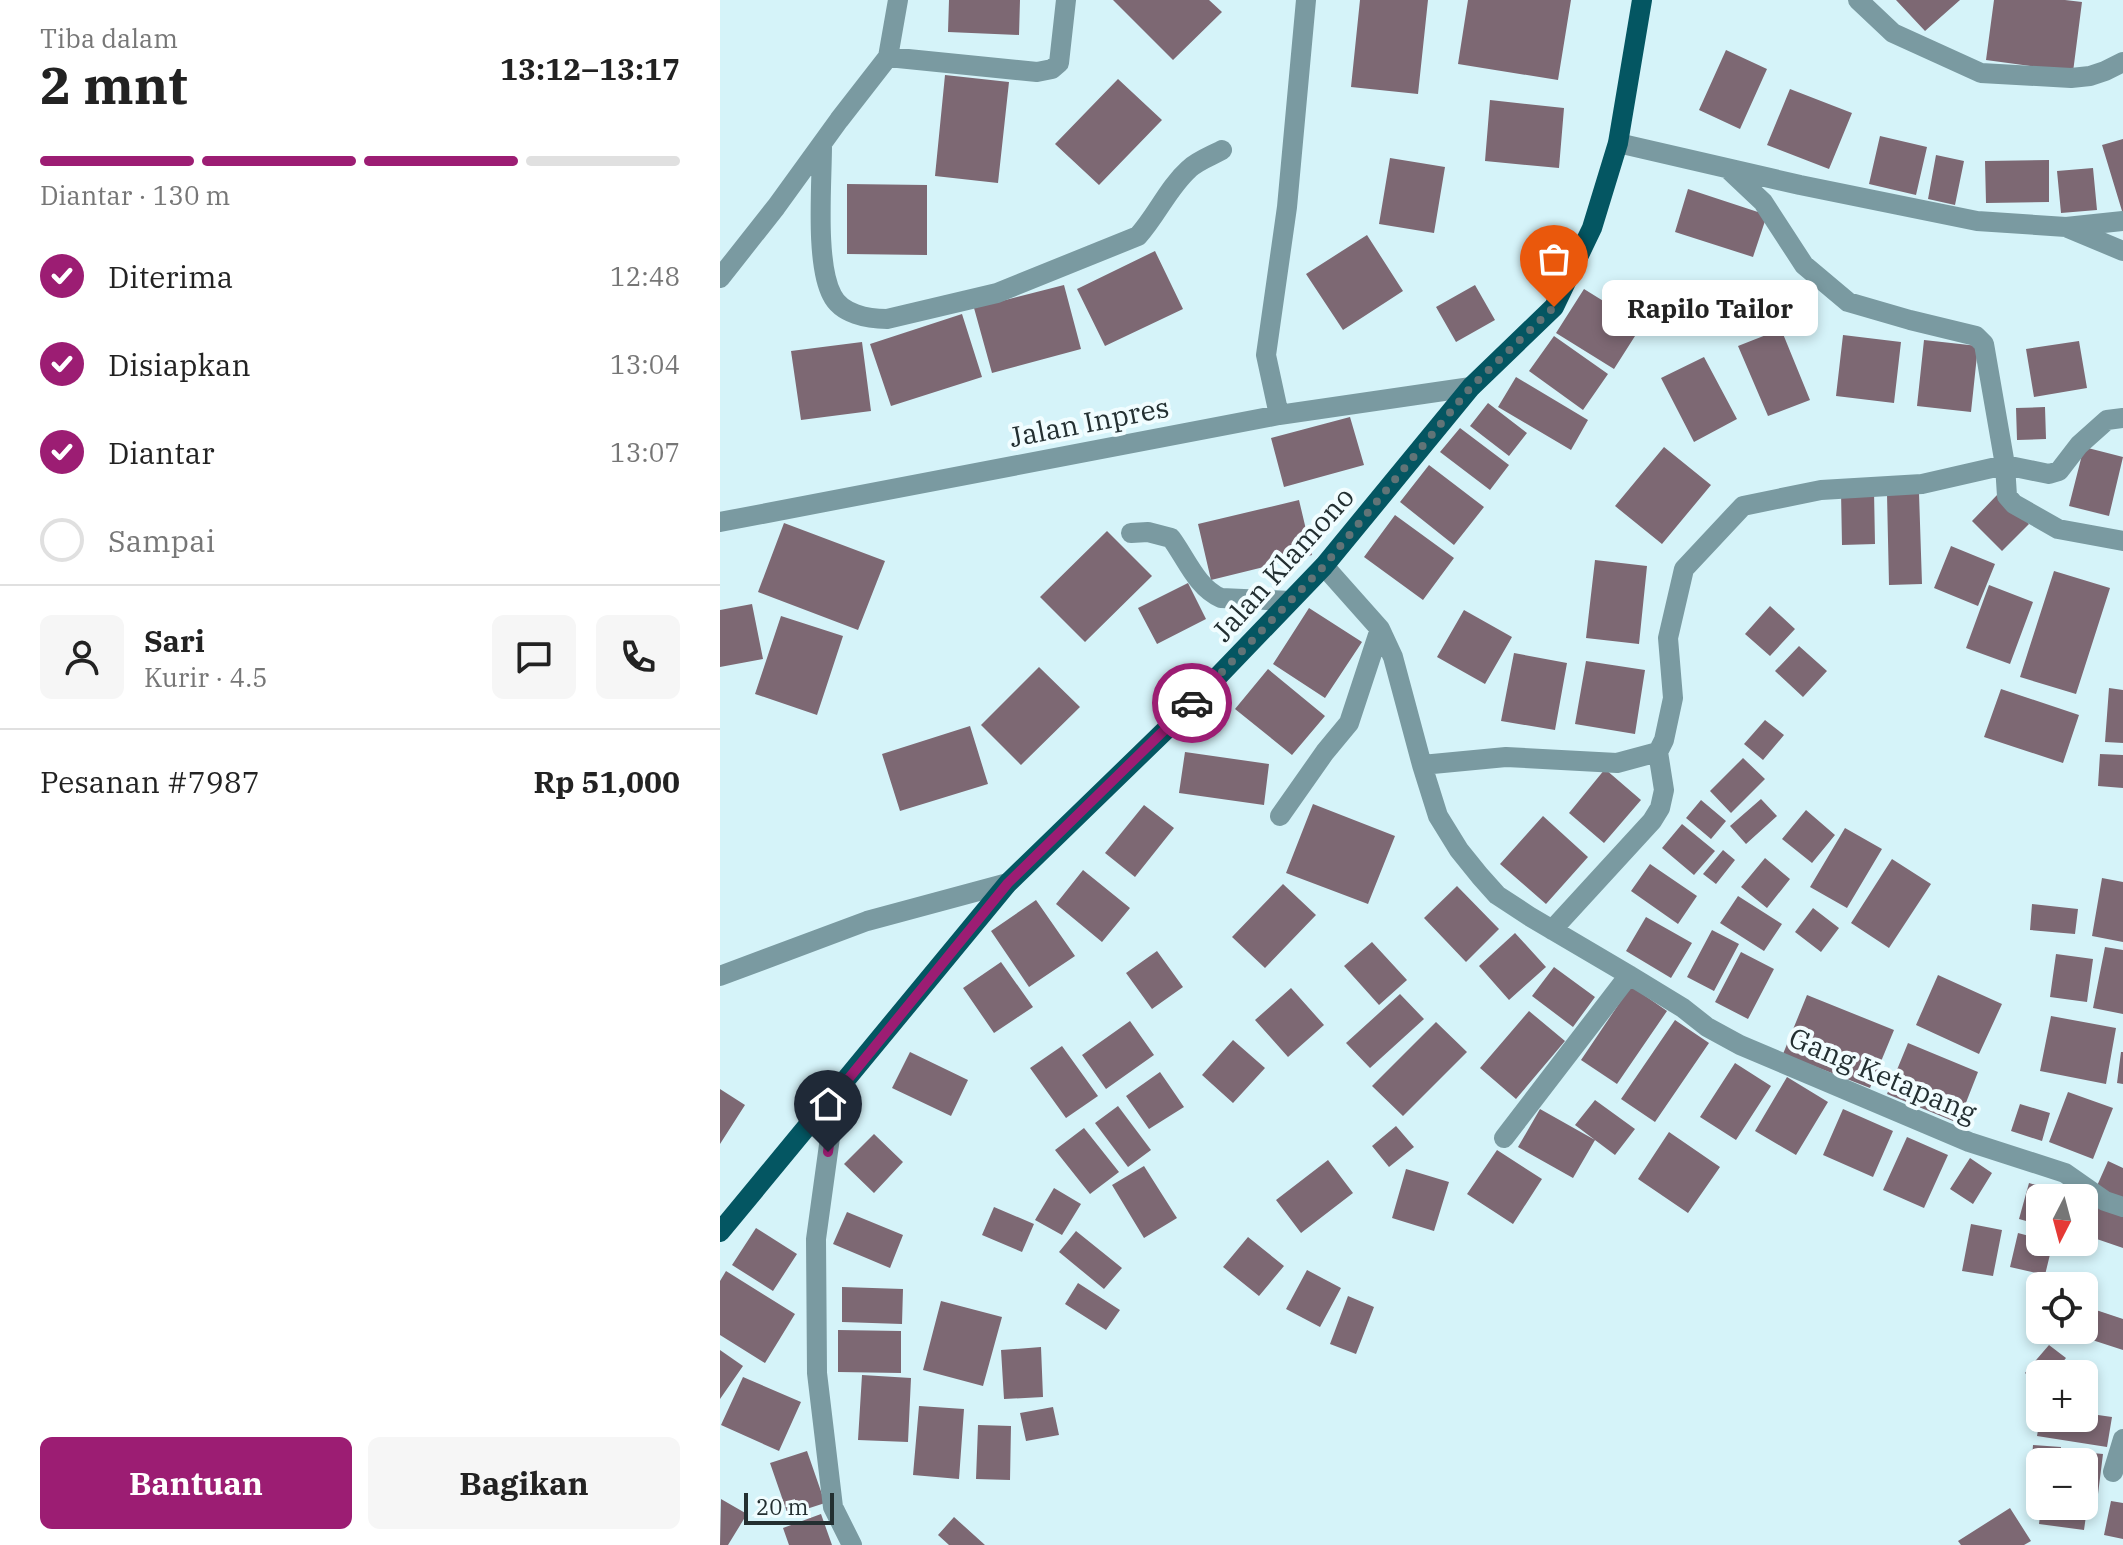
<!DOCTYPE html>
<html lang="id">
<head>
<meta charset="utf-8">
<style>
  body { margin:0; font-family:"IBM Plex Serif",serif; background:#f6f6f6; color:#222; height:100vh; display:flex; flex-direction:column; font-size:30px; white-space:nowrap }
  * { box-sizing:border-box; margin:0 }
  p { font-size:26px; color:#767676 }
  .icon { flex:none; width:44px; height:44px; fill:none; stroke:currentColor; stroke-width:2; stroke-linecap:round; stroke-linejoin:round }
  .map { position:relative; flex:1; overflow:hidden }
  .details { display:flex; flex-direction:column; background:#fff; width:720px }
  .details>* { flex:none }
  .needle { width:52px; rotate:186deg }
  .controls { position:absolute; left:1306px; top:1184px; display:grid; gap:16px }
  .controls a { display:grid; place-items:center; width:72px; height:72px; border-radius:12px; background:#fff; box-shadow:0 4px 12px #0003; font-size:40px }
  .scale { position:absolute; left:24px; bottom:20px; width:90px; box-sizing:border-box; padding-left:8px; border:4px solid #232f31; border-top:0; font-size:22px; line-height:28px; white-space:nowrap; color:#232f31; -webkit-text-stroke:6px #f1fdff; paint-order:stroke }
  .pin { position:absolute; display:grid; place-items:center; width:68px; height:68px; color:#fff; margin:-82px -34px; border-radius:50% 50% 50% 0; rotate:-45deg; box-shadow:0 0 8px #0007 }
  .pin .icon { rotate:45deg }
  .courier { position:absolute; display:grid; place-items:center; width:80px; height:80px; margin:-40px; border:6px solid #9c1d73; border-radius:50%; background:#fff; color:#222; box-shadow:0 2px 10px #0007 }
  .bubble { position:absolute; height:56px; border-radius:12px; background:#fff; box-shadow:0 4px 12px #0003; font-size:26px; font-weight:700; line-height:56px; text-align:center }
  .overview em { font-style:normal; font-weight:700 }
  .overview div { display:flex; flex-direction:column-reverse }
  .overview { display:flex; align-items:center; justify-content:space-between; height:136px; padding:0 40px }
  h1 { font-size:52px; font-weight:700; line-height:60px }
  .bar { display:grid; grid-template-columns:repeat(4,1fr); gap:12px 8px; align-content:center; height:96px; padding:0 40px }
  .bar i { height:10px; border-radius:6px; background:#e0e0e0 }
  .bar .current { background:#9c1d73 }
  .bar p { grid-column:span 4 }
  .line { display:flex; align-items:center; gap:20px; padding:0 40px; border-top:2px solid #e0e0e0 }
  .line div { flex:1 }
  .round { display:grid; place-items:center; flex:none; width:84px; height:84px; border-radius:12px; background:#f6f6f6 }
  ol { padding:0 40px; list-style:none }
  li { display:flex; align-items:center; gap:24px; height:88px }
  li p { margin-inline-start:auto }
  li .icon { padding:8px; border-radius:50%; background:#9c1d73; color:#fff; stroke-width:4 }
  li:last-child { color:#767676 }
  li i { width:44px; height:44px; border:4px solid #e0e0e0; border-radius:50% }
  .action { display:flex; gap:16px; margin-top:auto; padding:16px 40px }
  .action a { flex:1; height:92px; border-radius:12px; background:#9c1d73; color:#fff; font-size:32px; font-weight:700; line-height:92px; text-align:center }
  .action a+a { background:#f6f6f6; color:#222 }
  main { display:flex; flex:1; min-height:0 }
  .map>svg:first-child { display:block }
  .building { fill:#7d6873 }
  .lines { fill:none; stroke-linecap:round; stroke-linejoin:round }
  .minor { stroke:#7a9aa1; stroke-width:20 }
  .major { stroke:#045662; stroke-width:20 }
  .done { stroke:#617477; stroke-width:8; stroke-dasharray:0 14.4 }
  .route { stroke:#9c1d73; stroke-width:10 }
  .labels { text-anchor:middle; stroke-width:8; stroke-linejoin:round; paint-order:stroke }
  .street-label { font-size:28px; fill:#232f31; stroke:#f1fdff }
</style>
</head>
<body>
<main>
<section class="details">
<div class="overview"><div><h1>2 mnt</h1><p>Tiba dalam</p></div><em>13:12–13:17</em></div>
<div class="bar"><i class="current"></i><i class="current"></i><i class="current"></i><i></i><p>Diantar · 130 m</p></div>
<ol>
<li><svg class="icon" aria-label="check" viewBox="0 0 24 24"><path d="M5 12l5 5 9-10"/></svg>Diterima<p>12:48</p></li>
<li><svg class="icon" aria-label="check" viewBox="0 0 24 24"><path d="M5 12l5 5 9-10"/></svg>Disiapkan<p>13:04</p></li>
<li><svg class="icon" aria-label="check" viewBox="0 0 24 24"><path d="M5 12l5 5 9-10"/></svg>Diantar<p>13:07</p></li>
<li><i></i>Sampai</li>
</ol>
<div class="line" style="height:144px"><a class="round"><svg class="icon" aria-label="person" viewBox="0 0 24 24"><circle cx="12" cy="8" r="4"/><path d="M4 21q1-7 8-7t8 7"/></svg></a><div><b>Sari</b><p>Kurir · 4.5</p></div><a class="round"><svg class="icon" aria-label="chat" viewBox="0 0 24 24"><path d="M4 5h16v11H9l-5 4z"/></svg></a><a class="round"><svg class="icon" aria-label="phone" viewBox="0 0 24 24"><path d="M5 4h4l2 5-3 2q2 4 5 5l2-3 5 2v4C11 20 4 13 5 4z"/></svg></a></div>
<div class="line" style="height:104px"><div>Pesanan #7987</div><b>Rp 51,000</b></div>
<div class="action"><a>Bantuan</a><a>Bagikan</a></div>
</section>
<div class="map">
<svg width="1403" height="1545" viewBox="0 0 1403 1545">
  <rect width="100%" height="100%" fill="#d5f3f9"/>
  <path class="building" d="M229,0H300L299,35L228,32Z
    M393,0H489L502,12L453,60Z
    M640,0H708L698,94L631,87Z
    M748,0H851L838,80L738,64Z
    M1176,0H1240L1205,31Z
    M1274,0H1345L1362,2L1353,72L1266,60Z
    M1006,50L1047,69L1020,129L979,110Z
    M225,75L289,82L278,183L215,176Z
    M398,79L442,120L379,185L335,144Z
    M1070,89L1132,113L1109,169L1047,145Z
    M770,100L844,108L839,168L765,161Z
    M1160,136L1207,147L1196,195L1149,184Z
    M1403,139V211H1402L1382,145Z
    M1216,155L1244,161L1235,205L1208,199Z
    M670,158L725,167L714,233L659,224Z
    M1329,160V202L1266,203L1265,161Z
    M1373,168L1377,210L1341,213L1337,171Z
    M127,184L207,185V255L127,254Z
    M968,189L1047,215L1033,257L955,232Z
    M647,235L683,291L623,330L586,274Z
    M435,251L463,309L385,346L357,289Z
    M344,285L361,349L272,373L254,308Z
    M755,285L775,320L736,342L716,307Z
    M864,289L922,325L894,369L836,333Z
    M242,314L262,377L171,406L150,344Z
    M1061,329L1090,400L1048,416L1018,346Z
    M1123,335L1181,342L1174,403L1116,396Z
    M834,336L888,374L863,410L809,371Z
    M1204,340L1258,346L1251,412L1197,406Z
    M1359,341L1367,388L1314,397L1306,349Z
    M142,342L151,411L81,420L71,351Z
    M984,357L1017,419L974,442L941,378Z
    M796,377L868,420L851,450L778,407Z
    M768,403L807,433L789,456L750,426Z
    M1325,407L1326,439L1297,440L1296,408Z
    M630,417L644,465L564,487L551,438Z
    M740,428L789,465L770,490L720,452Z
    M944,447L991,485L942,544L895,506Z
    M1364,447L1403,457L1389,516L1349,506Z
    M709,465L764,507L734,545L680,502Z
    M1154,490L1155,544L1122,545L1121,491Z
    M1199,493L1202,584L1169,585L1167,494Z
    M1278,494L1309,524L1282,551L1252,521Z
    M579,500L592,555L491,580L478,524Z
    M675,515L734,558L703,600L644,557Z
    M64,523L165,561L138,630L38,592Z
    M387,531L432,576L365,642L320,597Z
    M1231,546L1275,564L1258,606L1214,588Z
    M875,560L927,566L919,644L866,638Z
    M1334,571L1390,588L1356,694L1300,677Z
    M468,583L486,619L437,644L418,608Z
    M1269,585L1313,602L1290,664L1246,648Z
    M32,604L43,659L0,667V610Z
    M1050,606L1075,629L1050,656L1025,634Z
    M589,608L642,642L605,698L553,664Z
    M744,610L792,637L765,684L717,657Z
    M61,616L123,636L97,715L35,694Z
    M1079,646L1107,671L1083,697L1055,671Z
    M794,653L847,663L835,730L781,721Z
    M866,661L925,670L915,734L855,724Z
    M319,667L360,707L301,765L261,725Z
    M548,669L605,716L572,755L515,709Z
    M1389,688L1403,690V743L1385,742Z
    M1281,689L1359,715L1343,763L1264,737Z
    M1045,720L1064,735L1043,760L1024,744Z
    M250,726L268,784L180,811L162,754Z
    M465,752L549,764L544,805L459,793Z
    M1380,754L1403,755V788L1378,786Z
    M1023,758L1045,779L1011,813L990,791Z
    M885,769L921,800L884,843L849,813Z
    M1041,799L1057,816L1026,844L1010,826Z
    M981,800L1006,821L991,839L966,818Z
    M593,804L675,836L648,904L566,873Z
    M424,805L454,828L415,877L385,853Z
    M1086,810L1115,835L1092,863L1062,839Z
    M823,816L868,857L826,904L780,864Z
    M962,824L995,851L974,875L942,848Z
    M1125,828L1162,849L1127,908L1090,887Z
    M1003,850L1015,860L996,884L983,874Z
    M1045,858L1070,879L1047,908L1021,887Z
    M1172,859L1211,884L1169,948L1131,923Z
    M930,864L977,896L958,924L911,891Z
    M363,870L410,908L382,942L336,904Z
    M1382,878L1403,882V942L1372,936Z
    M563,884L596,915L545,968L512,937Z
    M737,886L779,929L746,962L704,918Z
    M1018,896L1062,924L1044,951L1000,923Z
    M316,900L355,956L309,987L271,931Z
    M1312,904L1358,909L1355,934L1310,930Z
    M1093,908L1119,928L1101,952L1075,932Z
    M926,917L972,943L951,978L906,951Z
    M992,930L1019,944L994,991L967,977Z
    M795,933L826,967L789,1000L759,966Z
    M652,942L687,980L659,1005L624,966Z
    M1385,947L1403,950V1014L1373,1008Z
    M437,951L463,987L432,1009L406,973Z
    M1021,952L1054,969L1028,1019L995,1002Z
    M1336,954L1373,959L1367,1002L1330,997Z
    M281,962L313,1007L274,1033L243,988Z
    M834,967L875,997L853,1027L812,996Z
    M1218,975L1282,1004L1259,1054L1196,1025Z
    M911,986L947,1011L897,1084L861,1060Z
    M571,988L604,1025L568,1057L535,1020Z
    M680,994L704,1019L650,1068L626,1043Z
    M1087,995L1174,1030L1150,1088L1063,1054Z
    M809,1011L845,1041L796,1099L760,1068Z
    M1331,1016L1396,1028L1386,1084L1320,1071Z
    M955,1020L989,1043L935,1122L901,1099Z
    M410,1021L434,1055L386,1089L362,1055Z
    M716,1022L747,1052L683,1116L652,1086Z
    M513,1040L545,1068L513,1103L482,1075Z
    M1188,1043L1258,1072L1238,1123L1167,1094Z
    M342,1046L378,1096L346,1118L310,1068Z
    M190,1052L248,1080L231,1116L172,1088Z
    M1401,1052H1403V1084L1397,1083Z
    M1015,1063L1051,1086L1016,1140L980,1117Z
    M440,1072L464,1107L429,1129L406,1096Z
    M1067,1077L1108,1102L1076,1155L1035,1131Z
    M0,1089L25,1105L0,1144Z
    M1348,1092L1393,1108L1373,1159L1329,1142Z
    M875,1100L915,1129L895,1155L855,1125Z
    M1300,1104L1330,1113L1322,1141L1291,1131Z
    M398,1106L431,1150L408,1167L375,1123Z
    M820,1109L875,1140L853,1178L798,1147Z
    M1123,1109L1173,1131L1153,1177L1103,1155Z
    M676,1126L694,1147L669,1167L652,1146Z
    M364,1128L399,1172L370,1194L335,1150Z
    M949,1132L1000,1167L968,1213L918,1179Z
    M154,1134L183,1162L154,1193L124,1164Z
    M1187,1137L1228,1155L1204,1208L1163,1190Z
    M777,1150L822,1179L793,1224L747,1194Z
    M1250,1158L1272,1173L1253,1204L1230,1189Z
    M608,1160L633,1193L581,1233L556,1200Z
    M1388,1161L1403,1168V1200L1376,1188Z
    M424,1166L457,1218L424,1238L392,1185Z
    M686,1169L729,1182L714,1231L672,1218Z
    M1309,1183L1347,1194L1346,1198H1320V1225L1299,1219Z
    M334,1188L361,1204L342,1235L315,1220Z
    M1379,1204L1403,1213V1248L1368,1236Z
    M274,1207L314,1224L302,1252L262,1235Z
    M127,1212L183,1235L170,1268L113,1244Z
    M1251,1224L1282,1230L1273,1276L1242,1271Z
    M36,1228L77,1254L53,1291L12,1265Z
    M356,1231L402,1268L384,1289L339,1252Z
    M1298,1233L1320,1239V1242H1333L1325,1275L1290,1267Z
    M528,1237L564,1266L539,1296L503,1267Z
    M587,1270L621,1288L600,1327L566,1309Z
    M6,1271L75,1314L45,1363L0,1335V1281Z
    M1310,1278L1353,1281V1286H1320V1308L1308,1307Z
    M358,1283L400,1310L386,1330L345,1304Z
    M122,1287L183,1289L182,1324L122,1322Z
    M628,1296L654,1307L636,1354L610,1344Z
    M221,1301L282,1317L263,1386L203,1370Z
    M1376,1310L1403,1319V1350L1366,1338Z
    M118,1330L181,1331V1373L118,1372Z
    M1329,1345L1346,1358L1333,1374H1320V1386L1305,1373Z
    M321,1347L323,1397L284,1399L281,1350Z
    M0,1350L23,1366L0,1399Z
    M142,1375L191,1378L188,1442L138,1440Z
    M23,1377L81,1402L59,1451L1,1425Z
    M199,1406L244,1409L239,1479L193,1475Z
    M333,1407L339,1435L306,1441L300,1413Z
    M1364,1413L1392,1417L1387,1447L1317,1436L1320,1418H1364Z
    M258,1425L291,1426L290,1480L256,1479Z
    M1313,1445L1341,1447L1340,1462H1320V1487L1310,1486Z
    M87,1451L105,1503L68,1515L50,1463Z
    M1352,1451L1383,1454L1378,1494L1364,1492V1462H1351Z
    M1,1499L27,1514L8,1545H0Z
    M1391,1501L1403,1503V1539L1384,1535Z
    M1364,1502H1368L1364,1530L1319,1524L1321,1506H1364Z
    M1290,1508L1311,1541L1304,1545H1241L1238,1541Z
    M101,1514L112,1545H69L63,1528Z
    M234,1517L265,1545H229L218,1535Z"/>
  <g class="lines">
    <path class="minor" d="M1138,0L1173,33L1261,73L1351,78L1370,76L1385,71L1403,62
      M168,57L317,72L332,69L339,63L346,0
      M898,143L1080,185L1257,221L1346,227L1403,221
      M102,145C102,183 95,263 112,295C121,314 148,319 167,319L277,293L418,236C437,215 448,188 469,169C477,161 491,156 502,150
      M1007,168L1043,202L1084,265L1128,302L1190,320L1256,336L1264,344L1285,465L1287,496L1294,504L1338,529L1403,541
      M1348,228L1403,251
      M0,278L56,207L119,120L168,57L178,0
      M559,415L546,355L567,207L586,0
      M0,522L559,415L751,387
      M411,533L428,532L451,538C466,558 477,588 501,598L570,601
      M604,566L660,629L673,657L702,765L718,816L739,850L760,876L777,895L809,916L909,975L963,1008L987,1027L1020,1045L1249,1142L1345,1173L1385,1201L1403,1207
      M702,765L786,757L897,763L938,752
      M560,816L605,752L629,723L660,629
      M832,930L932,821L940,808L944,790L938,752L944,740L953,698L948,638L964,569L1023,506L1101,490L1202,484L1285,465L1329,474L1339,471L1359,445L1387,420L1403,418
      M0,976L147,921L288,883
      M116,1094L96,1239L97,1373L113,1507L132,1545
      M784,1138L909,975
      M1393,1472L1403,1439"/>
    <path class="major" d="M0,1232L288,883L457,719L604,566L751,387L834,307L872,228L898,143L922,0"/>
  </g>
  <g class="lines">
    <path class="done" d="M472,703L604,566L751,387L834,307"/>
    <path class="route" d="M108,1152L116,1094L288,883L472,703"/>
  </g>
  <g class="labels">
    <g class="street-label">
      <text transform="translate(369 422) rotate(-11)" y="10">Jalan Inpres</text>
      <text transform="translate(563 564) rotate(-48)" y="10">Jalan Klamono</text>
      <text transform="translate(1163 1075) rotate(23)" y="10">Gang Ketapang</text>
    </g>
  </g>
</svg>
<div class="controls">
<a><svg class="needle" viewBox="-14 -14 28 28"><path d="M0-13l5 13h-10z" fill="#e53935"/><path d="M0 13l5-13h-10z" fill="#767676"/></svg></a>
<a><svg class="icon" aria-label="locate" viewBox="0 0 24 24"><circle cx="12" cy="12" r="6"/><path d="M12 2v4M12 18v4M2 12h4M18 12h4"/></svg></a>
<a>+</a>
<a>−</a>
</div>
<div class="scale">20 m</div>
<div class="pin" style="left:834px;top:307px;background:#ea580c"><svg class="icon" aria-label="bag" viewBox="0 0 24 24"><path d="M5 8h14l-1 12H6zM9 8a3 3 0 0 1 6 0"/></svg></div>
<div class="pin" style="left:108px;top:1152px;background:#1f2937"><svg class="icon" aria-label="home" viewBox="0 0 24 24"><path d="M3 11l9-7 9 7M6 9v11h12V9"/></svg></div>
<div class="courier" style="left:472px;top:703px"><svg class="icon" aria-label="car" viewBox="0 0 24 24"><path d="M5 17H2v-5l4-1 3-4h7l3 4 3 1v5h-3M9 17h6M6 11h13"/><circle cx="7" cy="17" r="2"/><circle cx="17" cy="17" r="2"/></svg></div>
<div class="bubble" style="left:882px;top:280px;width:216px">Rapilo Tailor</div>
</div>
</main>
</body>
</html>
